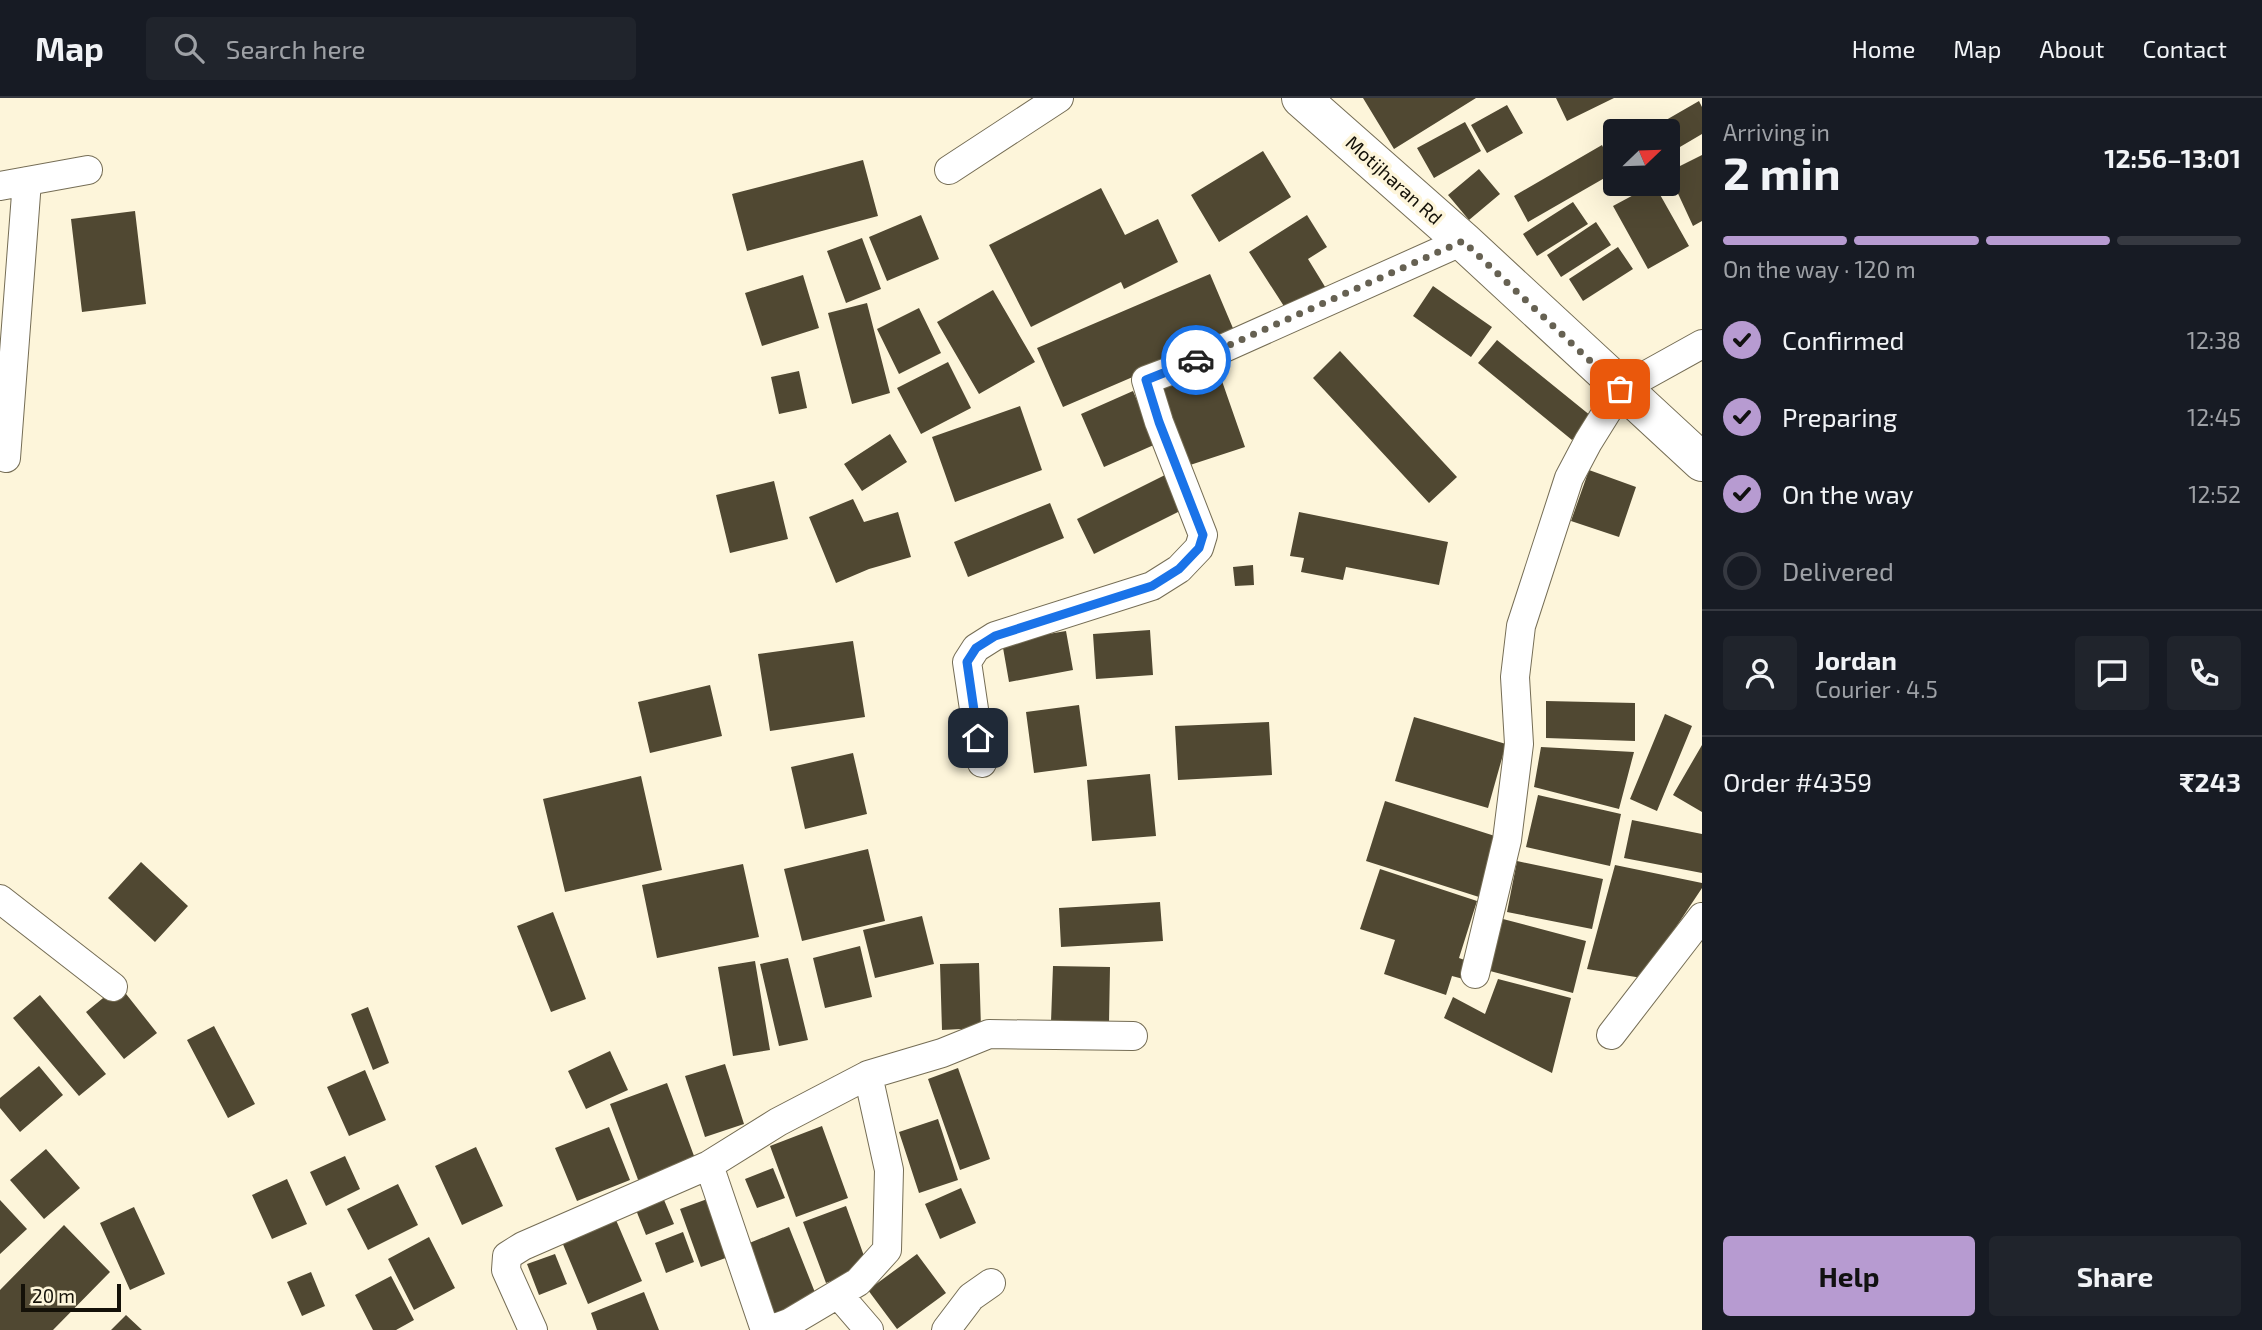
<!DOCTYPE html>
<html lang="en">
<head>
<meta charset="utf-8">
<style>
  body { margin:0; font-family:"Exo 2",sans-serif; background:#20242c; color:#f1f3f6; height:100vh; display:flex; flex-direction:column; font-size:26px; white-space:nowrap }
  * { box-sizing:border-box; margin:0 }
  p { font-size:23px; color:#9ea1a6 }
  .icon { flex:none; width:38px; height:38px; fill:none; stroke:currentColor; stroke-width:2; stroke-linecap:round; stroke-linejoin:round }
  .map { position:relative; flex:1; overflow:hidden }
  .sheet { display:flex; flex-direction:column; background:#171b24; width:560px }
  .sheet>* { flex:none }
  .needle { width:46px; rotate:67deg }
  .fabs { position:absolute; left:1603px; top:21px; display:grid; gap:14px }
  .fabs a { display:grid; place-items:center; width:77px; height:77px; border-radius:7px; background:#171b24; box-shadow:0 7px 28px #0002; font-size:35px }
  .scale { position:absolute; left:21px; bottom:18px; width:100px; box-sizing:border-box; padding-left:7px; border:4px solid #141108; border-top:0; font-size:19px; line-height:24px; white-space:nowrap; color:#141108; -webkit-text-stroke:5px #fdf5da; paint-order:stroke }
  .pin { position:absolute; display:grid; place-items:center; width:60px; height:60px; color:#fff; margin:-30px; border-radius:14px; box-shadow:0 4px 10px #0006 }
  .courier { position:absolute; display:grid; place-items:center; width:70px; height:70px; margin:-35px; border:5px solid #1a73e8; border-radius:50%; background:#fff; color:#222; box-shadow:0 2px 9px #0007 }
  .overview em { font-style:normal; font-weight:700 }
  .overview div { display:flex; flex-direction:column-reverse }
  .overview { display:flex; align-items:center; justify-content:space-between; height:119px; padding:0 21px }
  h1 { font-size:46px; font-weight:700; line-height:52px }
  .bar { display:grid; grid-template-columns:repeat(4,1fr); gap:10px 7px; align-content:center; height:84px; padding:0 21px }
  .bar i { height:9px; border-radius:5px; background:#363941 }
  .bar .on { background:#b79bd1 }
  .bar p { grid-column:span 4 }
  .line { display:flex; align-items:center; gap:18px; padding:0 21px; border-top:2px solid #363941 }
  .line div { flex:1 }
  .round { display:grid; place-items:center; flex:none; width:74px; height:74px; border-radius:7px; background:#20242c }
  ol { padding:0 21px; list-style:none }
  li { display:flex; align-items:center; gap:21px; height:77px }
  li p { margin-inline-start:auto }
  li .icon { padding:7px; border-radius:50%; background:#b79bd1; color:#111; stroke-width:4 }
  li:last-child { color:#9ea1a6 }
  li i { width:38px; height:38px; border:4px solid #363941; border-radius:50% }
  .action { display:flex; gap:14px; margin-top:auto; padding:14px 21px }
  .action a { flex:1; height:80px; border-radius:7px; background:#b79bd1; color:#111; font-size:28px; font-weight:700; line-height:80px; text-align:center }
  .action a+a { background:#20242c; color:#f1f3f6 }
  header { display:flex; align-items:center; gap:42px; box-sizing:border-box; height:98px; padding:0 35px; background:#171b24; border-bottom:2px solid #363941 }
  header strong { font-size:33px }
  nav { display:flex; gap:38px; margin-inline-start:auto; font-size:24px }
  .search { width:490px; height:63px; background:#20242c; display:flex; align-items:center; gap:18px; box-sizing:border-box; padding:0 24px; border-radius:7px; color:#9ea1a6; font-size:26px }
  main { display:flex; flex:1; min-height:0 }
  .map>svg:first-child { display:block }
  .building { fill:#504832 }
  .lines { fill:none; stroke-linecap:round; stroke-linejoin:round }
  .minor-casing { stroke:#756d55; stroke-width:30 }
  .secondary-casing { stroke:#756d55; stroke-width:40 }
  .minor { stroke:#fff; stroke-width:28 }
  .secondary { stroke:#fff; stroke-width:38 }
  .done { stroke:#666152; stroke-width:7; stroke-dasharray:0 12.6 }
  .route { stroke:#1a73e8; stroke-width:9 }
  .labels { text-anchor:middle; stroke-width:7; stroke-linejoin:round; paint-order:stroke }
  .street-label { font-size:19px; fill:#141108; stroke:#fdf5da }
</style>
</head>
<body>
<header>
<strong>Map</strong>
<div class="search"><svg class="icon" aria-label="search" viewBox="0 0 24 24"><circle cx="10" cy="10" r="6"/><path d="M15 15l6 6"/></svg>Search here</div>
<nav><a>Home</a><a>Map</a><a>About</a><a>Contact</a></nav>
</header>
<main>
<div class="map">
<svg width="1702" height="1232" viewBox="0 0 1702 1232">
  <rect width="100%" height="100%" fill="#fdf5da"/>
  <path class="building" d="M1363,0H1476L1394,51Z
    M1556,0H1614L1567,23Z
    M1699,3L1702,9V36L1668,56V33H1647Z
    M1507,7L1523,35L1487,55L1471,27Z
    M1465,24L1481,53L1434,80L1417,50Z
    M1602,47L1615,74L1528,124L1514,98Z
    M1263,53L1291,99L1219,144L1191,97Z
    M1702,57V123L1693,128L1668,74Z
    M863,62L878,118L747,153L732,96Z
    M1479,71L1500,96L1469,122L1448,97Z
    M1654,86L1689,148L1648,171L1613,108Z
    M1101,90L1125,137L1158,121L1178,164L1124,191L1121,184L1031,229L989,147Z
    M1573,104L1588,126L1537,158L1523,136Z
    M135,113L146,206L82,214L71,121Z
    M921,117L939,161L887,183L869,139Z
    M1307,117L1327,149L1308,161L1327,192L1289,216L1249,154Z
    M1596,124L1611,147L1561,179L1547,157Z
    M862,140L881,191L846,205L827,153Z
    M1618,149L1633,171L1583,203L1569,181Z
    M1210,176L1235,235L1063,309L1037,250Z
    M803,177L819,230L762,248L745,195Z
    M1433,188L1492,229L1471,259L1413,218Z
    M993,192L1035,264L979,296L937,224Z
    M867,205L890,295L852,306L828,215Z
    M919,210L941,255L899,276L877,231Z
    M1497,242L1591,318L1572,342L1478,265Z
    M1340,253L1457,379L1429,405L1313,280Z
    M1215,263L1245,349L1187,368L1158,282Z
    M948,264L971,310L921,336L897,290Z
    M799,273L807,310L779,316L771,279Z
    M1133,293L1156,346L1104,369L1081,316Z
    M1020,308L1042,372L955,404L932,339Z
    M890,336L907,364L862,393L844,366Z
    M1589,372L1636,389L1619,439L1571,423Z
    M1165,377L1182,412L1094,456L1077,421Z
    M774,383L788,441L730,455L716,397Z
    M853,401L864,424L898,414L911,459L869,471L836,485L809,419Z
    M1050,405L1064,440L968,479L954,444Z
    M1299,414L1448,444L1439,487L1346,469L1343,482L1301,474L1304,460L1290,458Z
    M1253,467L1254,487L1235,488L1233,469Z
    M1150,532L1153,577L1096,581L1093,536Z
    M1066,533L1073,572L1009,584L1002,544Z
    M853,543L865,619L770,633L758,556Z
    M710,587L722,638L650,655L638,604Z
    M1546,603L1635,605V643L1546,640Z
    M1079,607L1087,668L1034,675L1026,614Z
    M1665,616L1692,628L1657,713L1630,701Z
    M1414,619L1506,646L1488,710L1395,683Z
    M1269,624L1272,677L1178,682L1175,628Z
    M1702,647V714L1673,697Z
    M1541,649L1634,654L1619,711L1534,689Z
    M853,655L867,716L805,731L791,669Z
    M1150,676L1156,738L1092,743L1087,682Z
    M641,678L662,772L565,794L543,701Z
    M1538,697L1621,716L1610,768L1526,749Z
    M1385,703L1498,739L1479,799L1366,763Z
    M1632,722L1702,736V775L1624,760Z
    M868,751L885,823L802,843L784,771Z
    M1517,763L1603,781L1592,831L1507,814Z
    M141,764L188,808L155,844L108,800Z
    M743,766L759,839L657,860L642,787Z
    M1615,767L1702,785V790L1642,880L1587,871Z
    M1380,771L1477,803L1459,860L1473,865L1467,882L1452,878L1446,897L1384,876L1395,842L1360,831Z
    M1160,804L1163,843L1061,849L1059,810Z
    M553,814L586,901L551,914L517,828Z
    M922,818L934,866L875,880L863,832Z
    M1503,821L1586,843L1573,895L1490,873Z
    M860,848L872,899L825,910L813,860Z
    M788,860L808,942L779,948L760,866Z
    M755,863L770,952L733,958L718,869Z
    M979,865L981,930L942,932L940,866Z
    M1053,868L1110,869L1109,925L1051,924Z
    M1498,881L1571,900L1552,975L1444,920L1453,899L1485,916Z
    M119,887L157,935L124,961L86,914Z
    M40,897L106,976L79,998L13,920Z
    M368,909L389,965L373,972L351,916Z
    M214,928L255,1006L228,1020L187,942Z
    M610,953L628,992L586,1011L568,973Z
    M725,966L744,1026L705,1039L685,978Z
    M39,968L63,997L20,1034L0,1010V1000Z
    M958,970L990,1061L960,1072L928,981Z
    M365,972L386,1022L349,1038L327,989Z
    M667,985L697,1066L640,1087L610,1006Z
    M938,1021L958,1082L919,1095L899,1034Z
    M822,1028L848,1100L796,1119L770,1048Z
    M609,1029L630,1082L577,1103L555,1050Z
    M476,1049L503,1108L462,1127L435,1068Z
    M46,1051L80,1090L44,1121L10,1082Z
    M345,1058L360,1091L326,1108L310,1074Z
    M773,1070L785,1100L757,1110L745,1081Z
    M287,1081L307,1126L272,1141L252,1097Z
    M398,1086L418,1127L368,1152L347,1111Z
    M961,1090L976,1125L940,1141L925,1106Z
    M662,1097L674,1126L646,1137L634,1107Z
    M710,1100L731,1158L701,1169L680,1111Z
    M0,1102L27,1131L0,1156Z
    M846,1108L868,1169L826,1185L803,1124Z
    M134,1109L165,1176L130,1192L100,1125Z
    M616,1122L642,1183L588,1206L562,1144Z
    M64,1127L110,1174L53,1232H0V1192Z
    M789,1129L818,1202L771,1221L742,1148Z
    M683,1134L694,1164L666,1175L655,1145Z
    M429,1139L455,1190L414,1212L388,1161Z
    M555,1156L567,1186L539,1197L527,1166Z
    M917,1156L946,1195L897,1231L868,1192Z
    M311,1174L325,1208L302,1218L287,1184Z
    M391,1178L414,1222L396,1232H373L355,1197Z
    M644,1194L659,1232H597L591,1215Z
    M126,1217L142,1232H111Z"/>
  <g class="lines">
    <g class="minor-casing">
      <path id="minor" d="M949,72L1059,0
        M0,88L88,72
        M6,360L27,83
        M982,665L967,564L976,550L995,538L1152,488L1179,471L1199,450L1203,437L1159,324L1146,282L1186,267L1463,143
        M0,801L113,889
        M1475,876L1507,742L1519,646L1515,579L1521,528L1569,380L1588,344L1621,291L1702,246
        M1611,937L1702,819
        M709,1067L778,1024L868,977
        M838,1196L869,1232
        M533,1232L506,1172L507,1158L523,1148L709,1067L765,1232
        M770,1232L789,1225L858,1184L887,1152L889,1072L868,977L942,955L989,936L1133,938
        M946,1232L971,1199L991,1185"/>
    </g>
    <g class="secondary-casing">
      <path id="secondary" d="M1301,0L1463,143L1702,364"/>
    </g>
    <use href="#minor" class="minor"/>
    <use href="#secondary" class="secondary"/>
  </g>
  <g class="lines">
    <path class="done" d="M1196,262L1463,143L1620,291"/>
    <path class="route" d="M978,640L967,564L976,550L995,538L1152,488L1179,471L1199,450L1203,437L1159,324L1146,282L1196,262"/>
  </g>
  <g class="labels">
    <g class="street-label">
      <text transform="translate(1394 82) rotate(42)" y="7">Motijharan Rd</text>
    </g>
  </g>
</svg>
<div class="fabs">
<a><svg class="needle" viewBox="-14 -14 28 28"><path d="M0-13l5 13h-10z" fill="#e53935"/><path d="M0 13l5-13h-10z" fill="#9ea1a6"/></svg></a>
</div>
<div class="scale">20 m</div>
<div class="pin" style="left:1620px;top:291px;background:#ea580c"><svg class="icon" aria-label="bag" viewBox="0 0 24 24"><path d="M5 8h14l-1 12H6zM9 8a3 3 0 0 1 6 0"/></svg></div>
<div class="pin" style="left:978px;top:640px;background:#1f2937"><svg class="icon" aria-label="home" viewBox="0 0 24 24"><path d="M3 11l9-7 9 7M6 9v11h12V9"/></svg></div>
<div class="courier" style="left:1196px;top:262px"><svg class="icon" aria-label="car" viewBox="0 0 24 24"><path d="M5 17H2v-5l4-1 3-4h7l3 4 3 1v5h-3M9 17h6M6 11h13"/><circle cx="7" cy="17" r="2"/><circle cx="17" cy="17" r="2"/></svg></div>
</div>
<section class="sheet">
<div class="overview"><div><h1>2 min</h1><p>Arriving in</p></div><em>12:56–13:01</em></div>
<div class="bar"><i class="on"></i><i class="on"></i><i class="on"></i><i></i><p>On the way · 120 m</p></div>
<ol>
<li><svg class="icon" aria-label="check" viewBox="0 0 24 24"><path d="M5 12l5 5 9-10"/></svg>Confirmed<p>12:38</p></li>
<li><svg class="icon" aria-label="check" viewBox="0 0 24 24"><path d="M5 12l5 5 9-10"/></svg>Preparing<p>12:45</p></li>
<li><svg class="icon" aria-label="check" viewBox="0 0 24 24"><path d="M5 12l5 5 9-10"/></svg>On the way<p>12:52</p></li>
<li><i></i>Delivered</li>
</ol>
<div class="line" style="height:126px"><a class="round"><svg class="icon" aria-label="person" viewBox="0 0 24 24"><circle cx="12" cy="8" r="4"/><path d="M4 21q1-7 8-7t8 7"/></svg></a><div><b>Jordan</b><p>Courier · 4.5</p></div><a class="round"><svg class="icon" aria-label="chat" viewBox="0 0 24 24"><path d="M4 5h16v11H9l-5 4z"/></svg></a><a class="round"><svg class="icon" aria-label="phone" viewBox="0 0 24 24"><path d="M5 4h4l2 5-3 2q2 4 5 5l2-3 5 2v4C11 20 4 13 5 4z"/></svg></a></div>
<div class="line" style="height:91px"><div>Order #4359</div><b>₹243</b></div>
<div class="action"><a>Help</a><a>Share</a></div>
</section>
</main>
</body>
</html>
